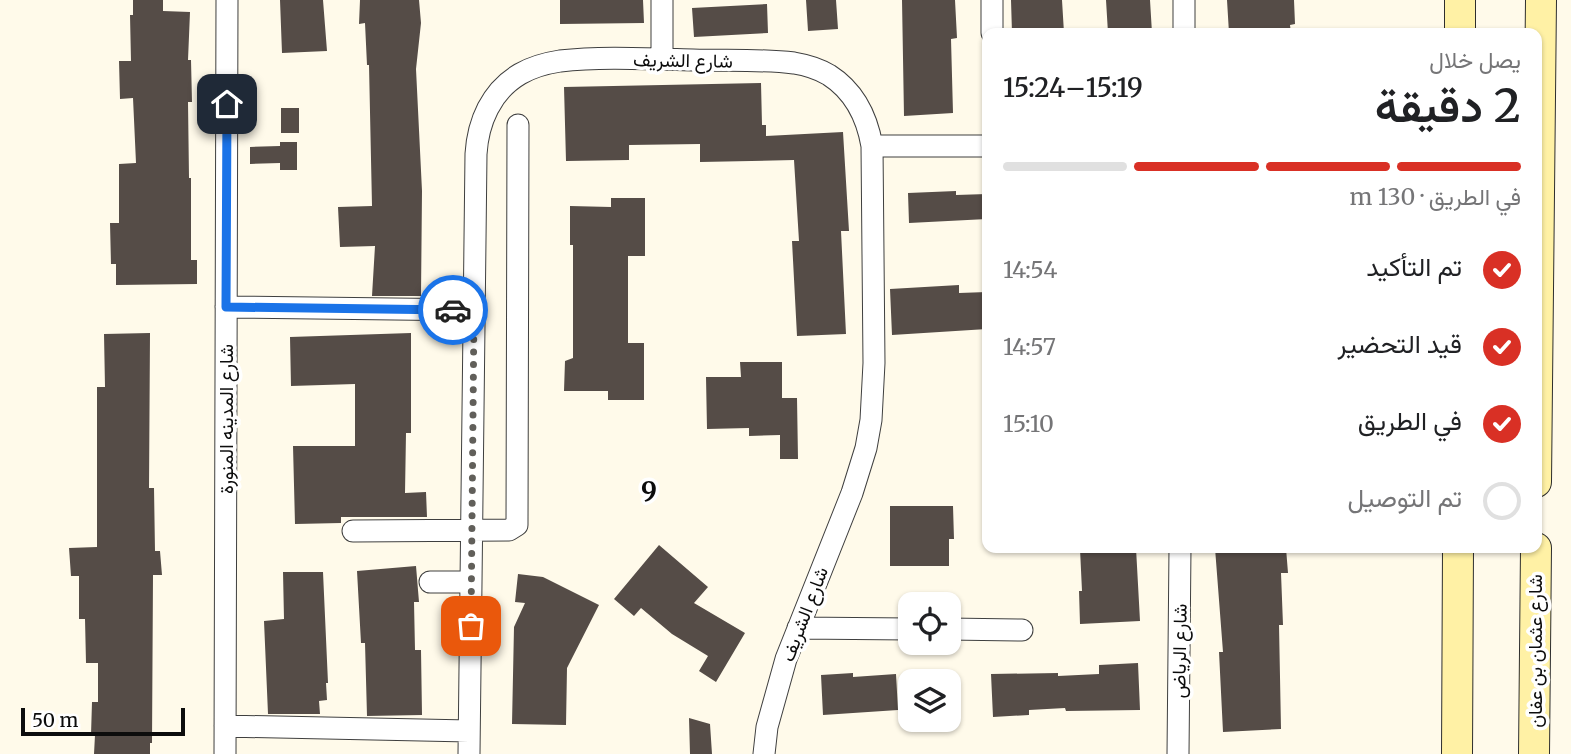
<!DOCTYPE html>
<html lang="ar">
<head>
<meta charset="utf-8">
<style>
  body { margin:0; font-family:Merriweather,Vazirmatn,serif; background:#f6f6f6; color:#202124; direction:rtl; height:100vh; display:flex; flex-direction:column; font-size:26px; white-space:nowrap }
  * { box-sizing:border-box; margin:0 }
  p { font-size:23px; color:#757577 }
  .icon { flex:none; width:38px; height:38px; fill:none; stroke:currentColor; stroke-width:2; stroke-linecap:round; stroke-linejoin:round }
  .map { position:relative; flex:1; overflow:hidden; direction:ltr }
  .details { position:absolute; left:982px; top:28px; width:560px; height:525px; display:flex; flex-direction:column; background:#fff; border-radius:14px; box-shadow:0 2px 5px #0004; direction:rtl }
  .details>* { flex:none }
  .tools { position:absolute; left:898px; top:592px; display:grid; gap:14px }
  .tools a { display:grid; place-items:center; width:63px; height:63px; border-radius:14px; background:#fff; box-shadow:0 2px 5px #0004; font-size:35px }
  .scale { position:absolute; left:21px; bottom:18px; width:164px; box-sizing:border-box; padding-left:7px; border:4px solid #0c0c0c; border-top:0; font-size:19px; line-height:24px; white-space:nowrap; color:#0c0c0c; -webkit-text-stroke:5px #fff; paint-order:stroke }
  .pin { position:absolute; display:grid; place-items:center; width:60px; height:60px; color:#fff; margin:-30px; border-radius:14px; box-shadow:0 4px 10px #0006 }
  .courier { position:absolute; display:grid; place-items:center; width:70px; height:70px; margin:-35px; border:5px solid #1a73e8; border-radius:50%; background:#fff; color:#222; box-shadow:0 2px 9px #0007 }
  .head em { font-style:normal; font-weight:600 }
  .head div { display:flex; flex-direction:column-reverse }
  .head { display:flex; align-items:center; justify-content:space-between; height:119px; padding:0 21px }
  h1 { font-size:46px; font-weight:600; line-height:52px }
  .bar { display:grid; grid-template-columns:repeat(4,1fr); gap:10px 7px; align-content:center; height:84px; padding:0 21px }
  .bar i { height:9px; border-radius:5px; background:#e0e0e0 }
  .bar .selected { background:#d93025 }
  .bar p { grid-column:span 4 }
  ol { padding:0 21px; list-style:none }
  li { display:flex; align-items:center; gap:21px; height:77px }
  li p { margin-inline-start:auto }
  li .icon { padding:7px; border-radius:50%; background:#d93025; color:#fff; stroke-width:4 }
  li:last-child { color:#757577 }
  li i { width:38px; height:38px; border:4px solid #e0e0e0; border-radius:50% }
  .map>svg:first-child { display:block }
  .building { fill:#554c47 }
  .lines { fill:none; stroke-linecap:round; stroke-linejoin:round }
  .minor-casing { stroke:#3f3f3f; stroke-width:23 }
  .secondary-casing { stroke:#2e2e2e; stroke-width:32 }
  .minor { stroke:#fff; stroke-width:21 }
  .secondary { stroke:#fff1a5; stroke-width:30 }
  .done { stroke:#615f5a; stroke-width:7; stroke-dasharray:0 12.6 }
  .route { stroke:#1a73e8; stroke-width:9 }
  .labels { text-anchor:middle; stroke-width:7; stroke-linejoin:round; paint-order:stroke }
  .street-label { font-size:19px; fill:#0c0c0c; stroke:#fff }
  .district-label { font-size:26px; font-weight:bold; letter-spacing:2px; fill:#0c0c0c; stroke:#fff }
</style>
</head>
<body>
<div class="map">
<svg width="1571" height="754" viewBox="0 0 1571 754">
  <rect width="100%" height="100%" fill="#fffaea"/>
  <path class="building" d="M133,0H163V11L190,12L188,60H191L192,102H188L189,178H191V260H197V284L116,285V264H111L110,223H119V164L136,163L133,98L120,99L119,61H131L130,15H133Z
    M280,0H323L327,51L282,53Z
    M360,0H419L421,23L416,69L422,191L421,296H372L375,246L340,247L338,207L372,206L369,65H367L365,23L359,24Z
    M560,0H643L644,23L560,24Z
    M806,0H836L838,29L808,31Z
    M902,0H955L957,38L951,39L953,113L904,116Z
    M1011,0H1062L1064,33H1012Z
    M1106,0H1150L1152,33H1108Z
    M1227,0H1294L1295,24L1290,25L1291,33H1229Z
    M767,4L768,33L694,37L692,8Z
    M761,83L762,125H766V136L843,132L849,231H841L846,334L797,336L792,241H799L794,160L700,162V144L629,145V160L566,161L564,87Z
    M281,108H299V133H281Z
    M280,142H297V170H280V163L250,164V147L280,146Z
    M956,191V195L987,194V219L909,223L908,193Z
    M611,198H645V256H628V343H644V400H608V391H564L565,361L573,358V245H570V206L611,207Z
    M959,285V293L987,292V329L892,335L890,289Z
    M150,333L149,488H154L155,551H160L162,575H153L152,743H150V754H94L95,735H91L92,702H98V663H86L85,619H79V576H71L69,548L97,547V387H105L104,334Z
    M411,333V433H406L405,493L426,492L427,517H341V523L295,524L293,446H355V384L291,386L290,337Z
    M740,362H782V398H797L798,459H780V435L749,436V428L707,429L706,377H741Z
    M890,506H953L954,539H949V566H890Z
    M659,545L708,587L694,603L745,633L716,682L699,671L708,656L672,634L641,608L634,616L614,599Z
    M1105,548H1136L1140,621L1080,624L1079,591H1082L1080,549Z
    M1215,548H1286L1288,573H1281L1283,625H1279L1281,729L1223,732L1219,652H1223Z
    M416,566L419,602H414L415,650H421L422,715L367,716L365,643H361L357,571Z
    M283,572H323L328,683H326L327,700L319,701L320,714H268L264,621L284,619Z
    M518,574L543,577L599,605L567,668L566,725L512,724L514,627L525,603L515,602Z
    M1138,663L1140,710L1066,711L1065,708L1029,710V715L993,717L991,674L1058,673V676L1099,674V665Z
    M853,673V677L896,674L898,710L823,715L821,675Z
    M689,718L710,724L712,754H690Z"/>
  <g class="lines">
    <g class="minor-casing">
      <path id="minor" d="M992,33V0
        M1184,33V0
        M662,59V0
        M872,146H987
        M226,307L474,310
        M353,531L509,530L517,525L518,125
        M430,582H471
        M798,628L910,629
        M948,629L1022,630
        M225,726L469,731
        M225,754L227,0
        M469,754L476,154C478,122 491,91 520,74C532,67 547,63 560,61C602,56 651,59 693,60C727,61 761,59 794,63C806,65 819,69 829,75C854,91 867,117 872,146L874,363L871,420L866,448L852,493L786,659L767,727L764,754
        M1178,754L1180,548"/>
    </g>
    <g class="secondary-casing">
      <path id="secondary" d="M1460,33V0
        M1536,482L1541,0
        M1457,754L1458,548
        M1534,754L1536,548"/>
    </g>
    <use href="#minor" class="minor"/>
    <use href="#secondary" class="secondary"/>
  </g>
  <g class="lines">
    <path class="done" d="M453,310H474L471,626"/>
    <path class="route" d="M227,104L226,307L453,310"/>
  </g>
  <g class="labels">
    <g class="street-label">
      <text transform="translate(683 60) rotate(1)" y="7">شارع الشريف</text>
      <text transform="translate(226 419) rotate(-90)" y="7">شارع المدينه المنورة</text>
      <text transform="translate(804 614) rotate(-69)" y="7">شارع الشريف</text>
      <text transform="translate(1179 651) rotate(-89)" y="7">شارع الرياض</text>
      <text transform="translate(1535 651) rotate(-90)" y="7">شارع عثمان بن عفان</text>
    </g>
    <g class="district-label">
      <text x="650" y="501">9</text>
    </g>
  </g>
</svg>
<div class="tools">
<a><svg class="icon" aria-label="locate" viewBox="0 0 24 24"><circle cx="12" cy="12" r="6"/><path d="M12 2v4M12 18v4M2 12h4M18 12h4"/></svg></a>
<a><svg class="icon" aria-label="layers" viewBox="0 0 24 24"><path d="M12 4l9 5-9 5-9-5zM3 14l9 5 9-5"/></svg></a>
</div>
<div class="scale">50 m</div>
<div class="pin" style="left:471px;top:626px;background:#ea580c"><svg class="icon" aria-label="bag" viewBox="0 0 24 24"><path d="M5 8h14l-1 12H6zM9 8a3 3 0 0 1 6 0"/></svg></div>
<div class="pin" style="left:227px;top:104px;background:#1f2937"><svg class="icon" aria-label="home" viewBox="0 0 24 24"><path d="M3 11l9-7 9 7M6 9v11h12V9"/></svg></div>
<div class="courier" style="left:453px;top:310px"><svg class="icon" aria-label="car" viewBox="0 0 24 24"><path d="M5 17H2v-5l4-1 3-4h7l3 4 3 1v5h-3M9 17h6M6 11h13"/><circle cx="7" cy="17" r="2"/><circle cx="17" cy="17" r="2"/></svg></div>
<section class="details">
<div class="head"><div><h1>2 دقيقة</h1><p>يصل خلال</p></div><em>15:19–15:24</em></div>
<div class="bar"><i class="selected"></i><i class="selected"></i><i class="selected"></i><i></i><p>في الطريق · 130 m</p></div>
<ol>
<li><svg class="icon" aria-label="check" viewBox="0 0 24 24"><path d="M5 12l5 5 9-10"/></svg>تم التأكيد<p>14:54</p></li>
<li><svg class="icon" aria-label="check" viewBox="0 0 24 24"><path d="M5 12l5 5 9-10"/></svg>قيد التحضير<p>14:57</p></li>
<li><svg class="icon" aria-label="check" viewBox="0 0 24 24"><path d="M5 12l5 5 9-10"/></svg>في الطريق<p>15:10</p></li>
<li><i></i>تم التوصيل</li>
</ol>
</section>
</div>
</body>
</html>
